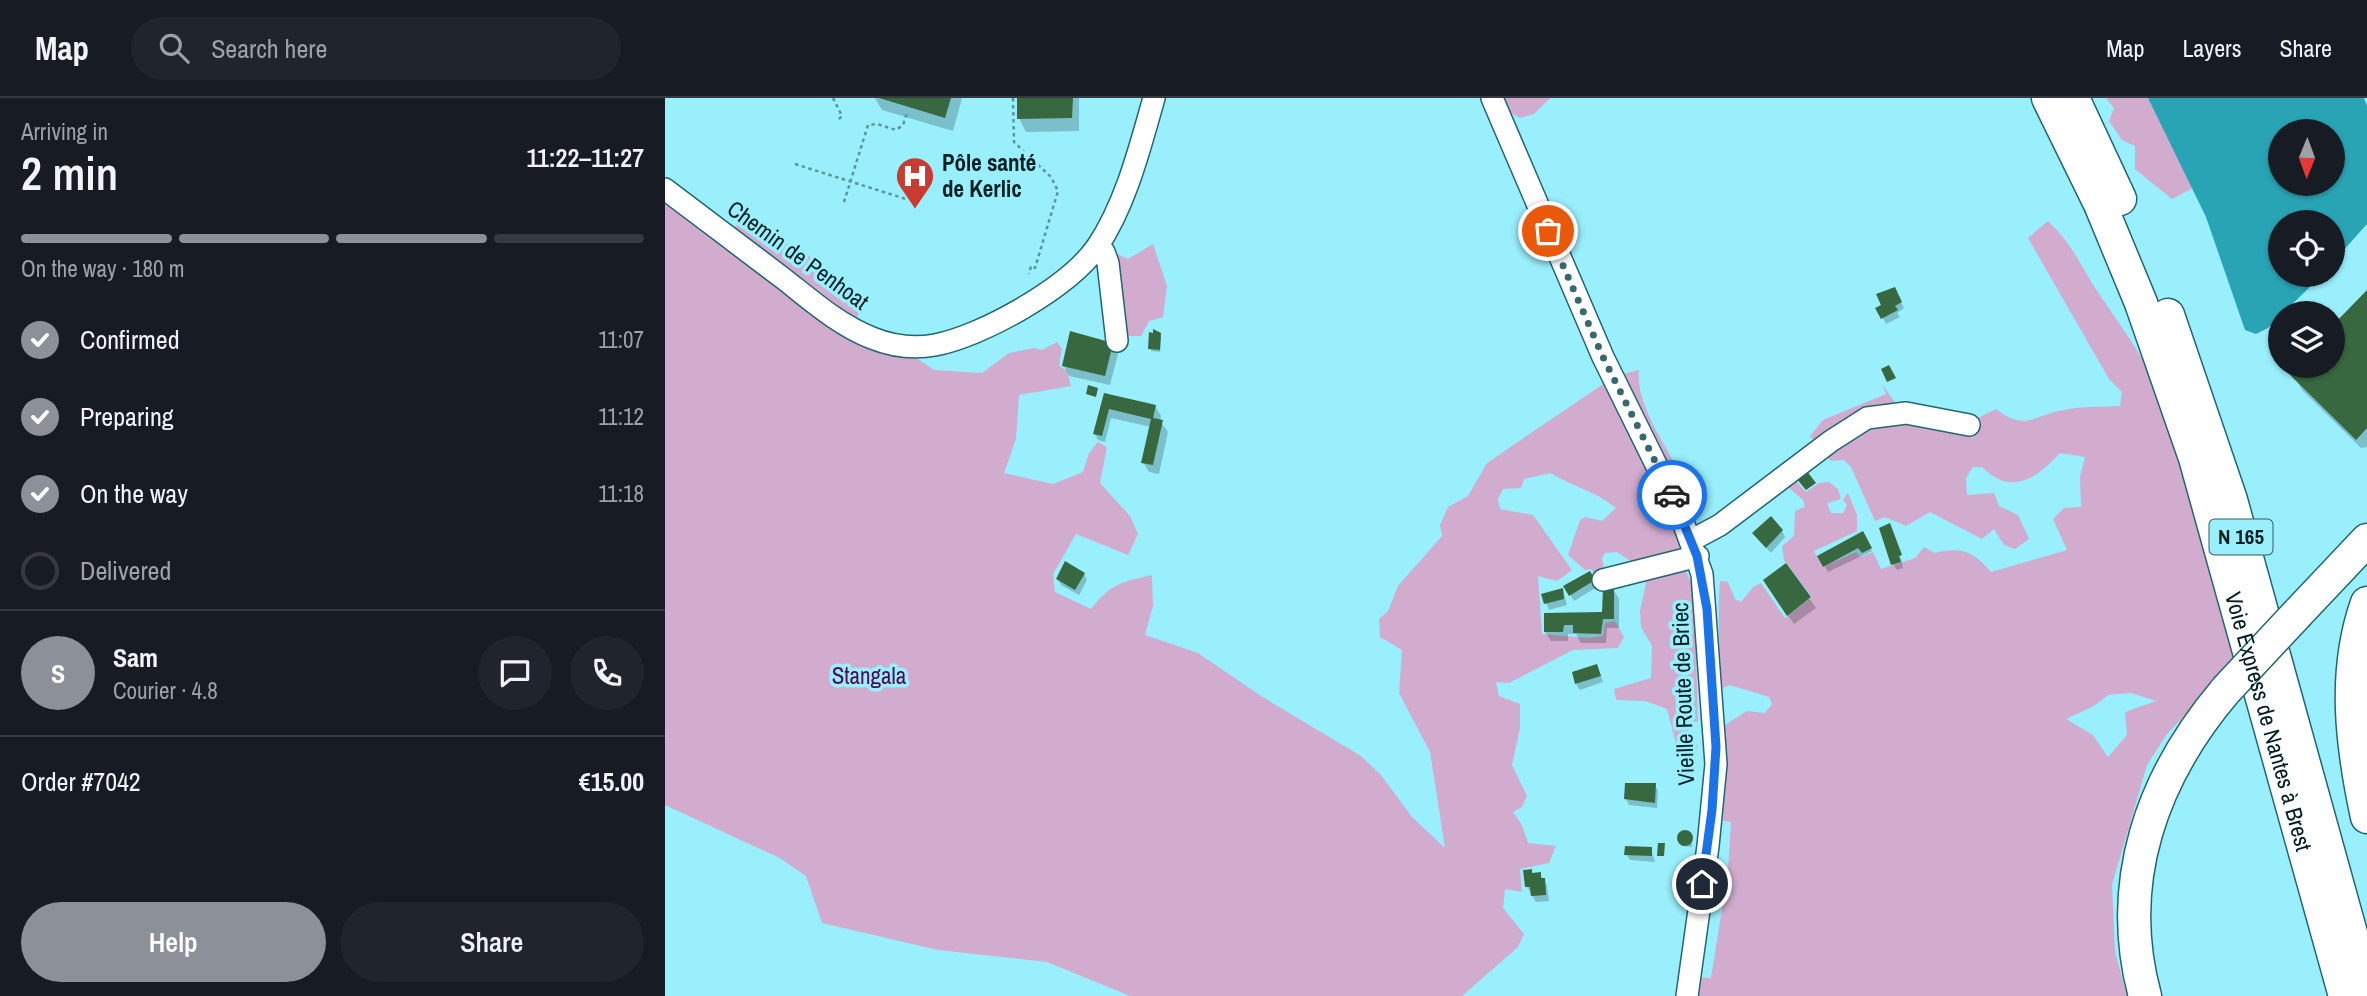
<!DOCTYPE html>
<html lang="en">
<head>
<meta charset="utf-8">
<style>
  body { margin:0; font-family:"Archivo Narrow",sans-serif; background:#20242c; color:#f1f3f6; height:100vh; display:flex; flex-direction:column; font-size:26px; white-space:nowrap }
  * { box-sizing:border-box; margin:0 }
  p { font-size:23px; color:#9ea1a6 }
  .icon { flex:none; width:38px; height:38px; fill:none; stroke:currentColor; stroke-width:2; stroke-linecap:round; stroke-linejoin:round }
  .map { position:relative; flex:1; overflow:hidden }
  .drawer { display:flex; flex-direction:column; background:#171b24; width:665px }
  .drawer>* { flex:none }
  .needle { width:46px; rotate:181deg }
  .fabs { position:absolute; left:1603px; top:21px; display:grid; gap:14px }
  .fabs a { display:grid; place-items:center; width:77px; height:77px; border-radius:50%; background:#171b24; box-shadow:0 2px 5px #0004; font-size:35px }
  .pin { position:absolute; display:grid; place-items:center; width:60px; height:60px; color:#fff; margin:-30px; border:4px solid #fff; border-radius:50%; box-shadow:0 2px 7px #0007 }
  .courier { position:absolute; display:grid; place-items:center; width:70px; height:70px; margin:-35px; border:5px solid #1a73e8; border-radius:50%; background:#fff; color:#222; box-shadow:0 2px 9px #0007 }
  .summary em { font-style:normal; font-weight:600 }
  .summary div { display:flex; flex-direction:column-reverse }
  .summary { display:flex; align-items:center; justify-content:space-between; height:119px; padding:0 21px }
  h1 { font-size:46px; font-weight:600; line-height:52px }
  .bar { display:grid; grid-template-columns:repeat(4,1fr); gap:10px 7px; align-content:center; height:84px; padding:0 21px }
  .bar i { height:9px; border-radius:5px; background:#363941 }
  .bar .on { background:#8c9099 }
  .bar p { grid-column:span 4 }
  .line { display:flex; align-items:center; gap:18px; padding:0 21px; border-top:2px solid #363941 }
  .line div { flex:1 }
  .round { display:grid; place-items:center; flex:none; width:74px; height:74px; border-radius:37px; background:#20242c }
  ol { padding:0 21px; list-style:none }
  li { display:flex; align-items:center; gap:21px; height:77px }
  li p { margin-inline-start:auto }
  li .icon { padding:7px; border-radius:50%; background:#8c9099; color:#fff; stroke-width:4 }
  li:last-child { color:#9ea1a6 }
  li i { width:38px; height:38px; border:4px solid #363941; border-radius:50% }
  .primary-button { display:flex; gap:14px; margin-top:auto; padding:14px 21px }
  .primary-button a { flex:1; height:80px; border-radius:42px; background:#8c9099; color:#fff; font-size:28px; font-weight:600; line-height:80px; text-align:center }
  .primary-button a+a { background:#20242c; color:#f1f3f6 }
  header { display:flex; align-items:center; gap:42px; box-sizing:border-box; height:98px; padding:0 35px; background:#171b24; border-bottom:2px solid #363941 }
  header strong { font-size:33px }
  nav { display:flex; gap:38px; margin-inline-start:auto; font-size:24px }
  .search { width:490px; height:63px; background:#20242c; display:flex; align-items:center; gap:18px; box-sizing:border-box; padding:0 24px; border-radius:38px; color:#9ea1a6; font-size:26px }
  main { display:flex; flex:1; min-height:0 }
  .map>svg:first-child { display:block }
  .green { fill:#d1accf; fill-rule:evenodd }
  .water { fill:#29a4b4; fill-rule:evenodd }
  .shadow { fill:#0003 }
  .building { fill:#37683f }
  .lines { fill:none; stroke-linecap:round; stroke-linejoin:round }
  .minor-casing { stroke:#236670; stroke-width:24 }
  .highway-casing { stroke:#236670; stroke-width:35 }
  .path { stroke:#59959e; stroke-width:2.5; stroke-dasharray:3.5 3.5; stroke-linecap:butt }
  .minor { stroke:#fff; stroke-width:21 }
  .highway { stroke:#fff; stroke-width:32 }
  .highway-bridge-casing { stroke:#236670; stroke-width:35; stroke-linecap:butt }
  .highway-bridge { stroke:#fff; stroke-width:32 }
  .done { stroke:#38686f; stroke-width:7; stroke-dasharray:0 12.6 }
  .route { stroke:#1a73e8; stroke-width:9 }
  .labels { text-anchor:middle; stroke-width:7; stroke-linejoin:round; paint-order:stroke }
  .shield { fill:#99effc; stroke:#315d64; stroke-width:2 }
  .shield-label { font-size:21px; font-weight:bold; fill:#041f23 }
  .poi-label { font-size:23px; font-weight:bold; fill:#041f23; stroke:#99effc; text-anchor:start }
  .street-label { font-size:23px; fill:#041f23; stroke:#99effc }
  .park-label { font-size:23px; fill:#520852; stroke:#99effc }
</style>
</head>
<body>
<header>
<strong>Map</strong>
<div class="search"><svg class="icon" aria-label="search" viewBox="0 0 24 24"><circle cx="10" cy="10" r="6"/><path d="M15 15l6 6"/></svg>Search here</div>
<nav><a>Map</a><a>Layers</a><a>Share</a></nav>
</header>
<main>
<section class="drawer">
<div class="summary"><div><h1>2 min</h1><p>Arriving in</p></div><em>11:22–11:27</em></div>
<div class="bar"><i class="on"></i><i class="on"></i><i class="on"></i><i></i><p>On the way · 180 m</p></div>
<ol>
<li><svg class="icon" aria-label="check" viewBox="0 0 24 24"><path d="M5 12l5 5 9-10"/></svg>Confirmed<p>11:07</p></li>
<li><svg class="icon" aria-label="check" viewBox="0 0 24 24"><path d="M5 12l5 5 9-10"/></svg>Preparing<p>11:12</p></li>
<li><svg class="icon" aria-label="check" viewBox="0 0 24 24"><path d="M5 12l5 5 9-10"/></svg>On the way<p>11:18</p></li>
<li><i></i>Delivered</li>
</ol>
<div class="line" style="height:126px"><b class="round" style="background:#8c9099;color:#fff">S</b><div><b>Sam</b><p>Courier · 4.8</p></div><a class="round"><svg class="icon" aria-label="chat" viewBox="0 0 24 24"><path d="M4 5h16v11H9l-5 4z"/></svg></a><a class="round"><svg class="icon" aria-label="phone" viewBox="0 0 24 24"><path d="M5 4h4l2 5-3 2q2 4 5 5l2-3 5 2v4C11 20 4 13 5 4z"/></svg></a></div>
<div class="line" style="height:91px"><div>Order #7042</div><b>€15.00</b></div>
<div class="primary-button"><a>Help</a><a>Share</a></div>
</section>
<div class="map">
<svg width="1702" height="898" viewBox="0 0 1702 898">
  <rect width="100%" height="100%" fill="#99effc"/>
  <path class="green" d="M833,0H885L869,16L855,20L839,11Z
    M1441,0H1483L1528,90L1507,101L1470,71V48L1457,42L1444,23L1449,10Z
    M0,100L52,139L86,119L102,134L144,158L195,213L191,221L210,248L253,261L269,272L317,275L344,255L369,250L377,252L392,244L397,251L394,268L402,273L406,288L354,297L351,341L339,375L388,386L418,374L424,355L433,344L442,349L435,385L465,418L473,436L463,457L411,436L388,476L390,494L426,511C446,485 457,484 487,477L488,508L480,537L533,555L596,598L696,658L716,677L747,719L780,750L765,654L734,595L737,552L715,539L714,521L723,513L733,488L777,438L775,427L783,409L803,398L822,365L950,278L974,272C970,303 998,343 1012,370L986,381L1018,449L1012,454L1029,491L1033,623L1020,627L1033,649L1019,659L1011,646L1002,611L980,603L951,602L949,591L986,580L987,548L976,529L975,513L981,485L976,470L952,454L940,455L937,460L939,471L930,475L925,471L920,472L903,457L915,422L920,419L937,423L951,410C930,393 909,389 885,375L859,381L856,390L838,391L833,401L835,411L868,417L907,472L892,483L873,478L877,536L923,540L938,538L940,525L950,523L959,539L953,550L908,552L844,585L831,584L834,598L855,606V630L847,667L862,698L857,709L848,714L857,727L863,745L891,748L884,765L855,771L857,794L840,791L838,810L859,836L853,849L797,898H465L382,864L273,852L157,825L141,778L115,760L0,707Z
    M1383,123C1408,147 1414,165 1432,193C1455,227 1478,257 1495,295L1573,561L1502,636L1482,667L1447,787L1450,854L1462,898H1029L1032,879L1046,880L1063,773L1066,724L1055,722L1060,627L1082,613L1100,615L1107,606L1104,599L1065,587L1057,590C1055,553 1052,519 1055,483L1063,484L1070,501L1076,504L1088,489L1096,485L1120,520L1147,499L1119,462L1117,448L1129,438L1130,413L1140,409L1138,402L1123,389L1129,381L1141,394L1154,385L1164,384L1173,391L1176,401L1162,405L1166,415H1178L1182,407L1178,402L1183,395L1192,417V433L1149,453L1158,469L1191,454L1195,459L1208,454L1216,471L1250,460L1259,449L1270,455C1295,448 1310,454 1326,474L1402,452L1388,421L1399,410L1416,409L1415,379L1420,359L1395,355C1372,380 1347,399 1317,369H1308L1301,380L1302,397L1329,395L1334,408L1353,417L1364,441L1350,451L1339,447L1329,431L1317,441L1265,414L1241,428L1220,419L1210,423L1186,369L1179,362L1166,363L1145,338L1158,322L1221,296L1217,286L1240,319L1296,328L1331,311C1360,334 1369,317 1399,312C1417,308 1437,309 1455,308L1457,294L1444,281L1363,140ZM1466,595L1491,603L1460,614L1462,637L1443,659L1428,637L1401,621L1429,608L1443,597Z
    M488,146L502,188L498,219L484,223L476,238H455L446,153L463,161Z"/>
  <path class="water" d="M1483,0H1699L1702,8V126L1668,164V124H1615V177H1657L1603,230L1591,236L1580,232L1541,119ZM1615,33H1668V86H1615Z"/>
  <path class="shadow" d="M210,0H297L288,33L217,12Z
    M353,0H414V33L361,34L354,20Z
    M1229,191L1239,210L1232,215L1235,219L1221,226L1213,211Z
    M1702,195V349L1696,350L1637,292L1629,278V270L1668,268V230Z
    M492,233L496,239L495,254L486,253V236Z
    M447,246L453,256L445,287L404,278L399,268Z
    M440,297L490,308L496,318L495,323L503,334L494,376L484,374L478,364L486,329L446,320L440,344L433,342L429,335Z
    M1226,432L1237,464L1238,470L1232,472L1228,466Z
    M1117,433L1120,439L1106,455L1093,441Z
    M1201,441L1207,453L1163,474L1154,458Z
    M1121,467L1151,510L1129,526L1106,493Z
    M924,475L932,489L909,503L901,489Z
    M419,476L422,482L414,497L396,487L393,481Z
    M948,491L954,501V530H942L941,545H916L911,536H903V543H886L880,534V517L939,516Z
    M898,492L902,507L884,512L881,505Z
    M932,568L938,584L915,592L911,586Z
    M990,687L993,693L992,710L964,707L961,701Z
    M1015,734H1026L1027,749L1016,748Z
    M986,751L990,764L965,762L961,756Z
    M860,774L875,776L882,788L884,803L871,804L862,789Z"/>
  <path class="building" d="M214,0H286L280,20Z
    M352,0H408L407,20L352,21Z
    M1230,189L1237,204L1230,208L1233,212L1216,221L1210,210L1216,207L1211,196Z
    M1702,192V330L1691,342L1622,274L1628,268H1668V227Z
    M488,231L496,235L495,252L483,251L484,234L488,235Z
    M405,233L448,245L440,278L397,268Z
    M1224,267L1231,280L1222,284L1216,271Z
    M423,287L433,290L431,299L421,296Z
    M439,295L491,307L488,320L498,322L488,367L476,365L486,321L444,311L437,338L428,336Z
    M1141,372L1151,385L1141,392L1131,380Z
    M1106,418L1118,432L1101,450L1087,435Z
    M1225,425L1237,457L1234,458L1236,464L1226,467L1214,430Z
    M1198,433L1207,450L1197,455L1193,450L1158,469L1152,458Z
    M400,463L420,475L410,492L391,481Z
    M1121,465L1146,499L1122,518L1098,482Z
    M925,473L930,482L904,498L898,488Z
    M949,489V521H938L936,536L908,535V527H899L898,534H879V515L937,514L938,490Z
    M898,490L899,501L879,506L876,496Z
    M932,566L936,578L910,586L907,574Z
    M960,685H991L990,705L959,701Z
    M1012 740a8 8 0 1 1 16 0a8 8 0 1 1-16 0Z
    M993,745H1000L999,758H992Z
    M960,748L987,749V758L959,757Z
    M867,771V775L876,774V780H880L881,797L866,798L865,789H860L858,772Z"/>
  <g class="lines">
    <g class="minor-casing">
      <path id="minor" d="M827,0L938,259L1014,413L1037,476L1051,666L1043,748L1022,898
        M0,91C40,121 79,151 119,181C147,203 174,227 207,240C227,248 249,251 270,247C318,238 404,189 432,149C461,106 475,49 489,0
        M431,150L439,154L443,165L452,243
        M1027,442L1055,427L1166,343L1202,320L1241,315L1304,327
        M938,482L1033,458"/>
    </g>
    <g class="highway-casing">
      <g id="highway">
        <path id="s1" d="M1383,0L1435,106L1476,205L1530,360L1680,898"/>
        <path d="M1408,0L1455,101"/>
        <path d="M1503,217L1566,402L1702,893"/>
        <path d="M1702,505C1677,575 1687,649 1702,719"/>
        <path d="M1633,515L1702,442"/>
        <path d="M1480,898C1449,784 1487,679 1561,592"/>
      </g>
    </g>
    <path class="path" d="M168,0L177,18L173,22
      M348,0L349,44L386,79L393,93L370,170L366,168L364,176
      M130,66L244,102
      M179,104L203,27L212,26L231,32L238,27L242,15"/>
    <use href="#minor" class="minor"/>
    <use href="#highway" class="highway"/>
    <g class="highway-bridge-casing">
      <path id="highway-bridge" d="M1561,592L1633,515"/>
    </g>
    <use href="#highway-bridge" class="highway-bridge"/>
  </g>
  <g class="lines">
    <path class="done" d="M883,133L938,259L1007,397"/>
    <path class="route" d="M1007,397L1032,458L1042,511L1051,649L1047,712L1037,786"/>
  </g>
  <defs>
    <g id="hospital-pin" transform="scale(2.0125)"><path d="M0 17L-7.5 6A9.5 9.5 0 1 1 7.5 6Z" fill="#c83b31" stroke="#99effc"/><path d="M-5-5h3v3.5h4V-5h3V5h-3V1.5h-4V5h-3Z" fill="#fff"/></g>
  </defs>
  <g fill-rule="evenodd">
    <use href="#hospital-pin" x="250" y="78"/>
  </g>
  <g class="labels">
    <rect class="shield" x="1544.5" y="421.5" width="63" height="35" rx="5"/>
    <g class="shield-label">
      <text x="1576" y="446">N 165</text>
    </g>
    <g class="poi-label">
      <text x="277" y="73">Pôle santé<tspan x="277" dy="26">de Kerlic</tspan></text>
    </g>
    <g class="street-label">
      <text transform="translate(133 157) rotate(36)" y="8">Chemin de Penhoat</text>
      <text transform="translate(1018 596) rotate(-92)" y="8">Vieille Route de Briec</text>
      <text dy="8" stroke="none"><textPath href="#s1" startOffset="663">Voie Express de Nantes à Brest</textPath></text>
    </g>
    <g class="park-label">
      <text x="204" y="586">Stangala</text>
    </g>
  </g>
</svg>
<div class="fabs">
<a><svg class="needle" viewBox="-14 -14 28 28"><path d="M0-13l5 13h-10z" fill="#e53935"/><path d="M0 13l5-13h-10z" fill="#9ea1a6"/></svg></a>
<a><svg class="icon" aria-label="locate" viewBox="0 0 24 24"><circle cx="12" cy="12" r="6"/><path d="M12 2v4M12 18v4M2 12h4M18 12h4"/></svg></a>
<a><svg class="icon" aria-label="layers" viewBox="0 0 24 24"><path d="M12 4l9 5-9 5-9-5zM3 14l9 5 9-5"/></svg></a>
</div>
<div class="pin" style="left:883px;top:133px;background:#ea580c"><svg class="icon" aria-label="bag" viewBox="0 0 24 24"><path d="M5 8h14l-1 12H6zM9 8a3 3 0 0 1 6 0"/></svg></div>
<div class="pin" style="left:1037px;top:786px;background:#1f2937"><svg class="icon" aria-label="home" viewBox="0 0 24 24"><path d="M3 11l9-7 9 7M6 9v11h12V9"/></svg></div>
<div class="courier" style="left:1007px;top:397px"><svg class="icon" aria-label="car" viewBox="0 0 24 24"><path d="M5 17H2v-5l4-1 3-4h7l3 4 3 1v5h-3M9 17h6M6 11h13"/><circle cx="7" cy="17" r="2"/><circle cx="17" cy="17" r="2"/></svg></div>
</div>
</main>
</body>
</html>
